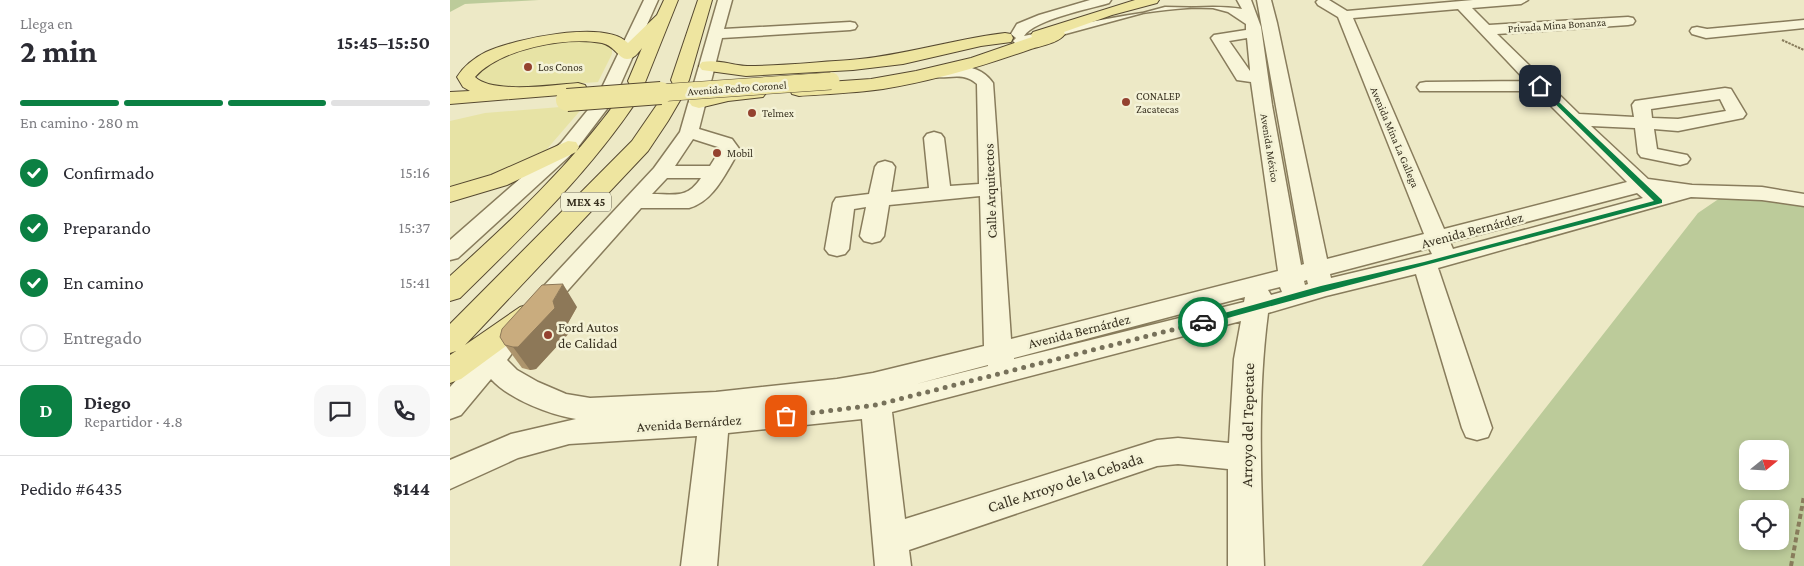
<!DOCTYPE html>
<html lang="es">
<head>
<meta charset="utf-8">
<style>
  body { margin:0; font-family:"Crimson Pro",serif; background:#f7f7f7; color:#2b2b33; height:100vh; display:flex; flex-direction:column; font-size:19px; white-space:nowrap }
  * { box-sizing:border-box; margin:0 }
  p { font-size:16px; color:#7c7c81 }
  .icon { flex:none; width:28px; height:28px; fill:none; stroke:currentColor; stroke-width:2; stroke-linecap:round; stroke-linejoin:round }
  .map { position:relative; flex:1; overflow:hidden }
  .details { display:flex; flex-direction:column; background:#fff; width:450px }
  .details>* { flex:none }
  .needle { width:32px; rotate:72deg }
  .fabs { position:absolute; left:1289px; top:440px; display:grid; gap:10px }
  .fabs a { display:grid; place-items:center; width:50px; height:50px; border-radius:10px; background:#fff; box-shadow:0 2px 8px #0003; font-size:25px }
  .pin { position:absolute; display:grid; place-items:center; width:42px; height:42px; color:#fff; margin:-21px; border-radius:10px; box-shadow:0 2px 8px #0006 }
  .courier { position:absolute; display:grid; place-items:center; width:50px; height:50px; margin:-25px; border:4px solid #0b8043; border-radius:50%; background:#fff; color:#222; box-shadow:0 1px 6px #0007 }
  .summary em { font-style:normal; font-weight:700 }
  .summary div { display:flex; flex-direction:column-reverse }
  .summary { display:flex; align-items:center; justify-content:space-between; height:85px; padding:0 20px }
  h1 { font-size:32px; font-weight:700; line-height:38px }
  .bar { display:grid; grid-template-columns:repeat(4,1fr); gap:8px 5px; align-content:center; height:60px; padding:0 20px }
  .bar i { height:6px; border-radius:4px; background:#e1e1e2 }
  .bar .active { background:#0b8043 }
  .bar p { grid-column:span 4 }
  .line { display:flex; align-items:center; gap:12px; padding:0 20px; border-top:1px solid #e1e1e2 }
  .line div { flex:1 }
  .round { display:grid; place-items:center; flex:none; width:52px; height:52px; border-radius:15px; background:#f7f7f7 }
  ol { padding:0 20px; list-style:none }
  li { display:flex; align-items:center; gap:15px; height:55px }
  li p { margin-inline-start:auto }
  li .icon { padding:5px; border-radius:50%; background:#0b8043; color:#fff; stroke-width:4 }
  li:last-child { color:#7c7c81 }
  li i { width:28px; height:28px; border:2px solid #e1e1e2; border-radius:50% }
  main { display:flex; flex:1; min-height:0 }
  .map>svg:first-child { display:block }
  .green { fill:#bccb9a; fill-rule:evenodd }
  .sand { fill:#e7e3a5 }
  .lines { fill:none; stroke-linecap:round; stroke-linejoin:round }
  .minor-casing { stroke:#887c5c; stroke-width:3 }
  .major-casing { stroke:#564930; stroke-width:2 }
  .path-far1 { stroke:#887c5c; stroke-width:2; stroke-dasharray:2.5 1; stroke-linecap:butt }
  .path { stroke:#887c5c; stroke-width:4; stroke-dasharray:5 3; stroke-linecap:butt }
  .minor { fill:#f8f5d9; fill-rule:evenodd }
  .major { fill:#eee5a0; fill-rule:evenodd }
  .major-bridge-far1-casing { stroke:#564930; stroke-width:18; stroke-linecap:butt }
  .major-bridge-casing { stroke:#564930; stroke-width:24; stroke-linecap:butt }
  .major-bridge-far1 { stroke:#eee5a0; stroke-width:17 }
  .major-bridge { stroke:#eee5a0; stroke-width:22 }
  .wall { fill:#ad946c }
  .shaded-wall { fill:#8d7858 }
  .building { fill:#c9ac7e; stroke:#8d7858 }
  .route { fill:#0b8043 }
  .done { stroke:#77715a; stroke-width:5; stroke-dasharray:0 9 }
  .poi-dot { fill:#94422f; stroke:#f4f2d6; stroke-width:2 }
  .labels { text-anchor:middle; stroke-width:5; stroke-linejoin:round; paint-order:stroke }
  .far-street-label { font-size:11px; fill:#383120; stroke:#f4f2d6 }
  .far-poi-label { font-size:11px; fill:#383120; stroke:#f4f2d6; text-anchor:start }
  .shield { fill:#f4f2d6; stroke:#706b57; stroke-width:1 }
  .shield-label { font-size:12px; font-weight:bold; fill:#383120 }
  .street-label { font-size:14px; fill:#383120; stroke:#f4f2d6 }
  .poi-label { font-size:14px; fill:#383120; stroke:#f4f2d6; text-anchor:start }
  .near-street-label { font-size:16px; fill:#383120; stroke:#f4f2d6 }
</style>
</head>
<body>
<main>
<section class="details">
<div class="summary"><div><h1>2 min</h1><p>Llega en</p></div><em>15:45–15:50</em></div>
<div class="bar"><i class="active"></i><i class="active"></i><i class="active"></i><i></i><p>En camino · 280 m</p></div>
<ol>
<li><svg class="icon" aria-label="check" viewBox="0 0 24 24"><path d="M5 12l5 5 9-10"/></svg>Confirmado<p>15:16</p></li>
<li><svg class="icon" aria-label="check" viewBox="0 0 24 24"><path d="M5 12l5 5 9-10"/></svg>Preparando<p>15:37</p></li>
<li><svg class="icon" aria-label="check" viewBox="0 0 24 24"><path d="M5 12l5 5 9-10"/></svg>En camino<p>15:41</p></li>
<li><i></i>Entregado</li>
</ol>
<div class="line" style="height:90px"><b class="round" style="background:#0b8043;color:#fff">D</b><div><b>Diego</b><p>Repartidor · 4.8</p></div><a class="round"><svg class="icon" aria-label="chat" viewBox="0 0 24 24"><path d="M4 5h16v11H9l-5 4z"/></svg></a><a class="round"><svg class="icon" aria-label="phone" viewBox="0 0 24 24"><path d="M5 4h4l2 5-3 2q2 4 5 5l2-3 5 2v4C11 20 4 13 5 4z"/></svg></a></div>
<div class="line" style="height:65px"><div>Pedido #6435</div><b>$144</b></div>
</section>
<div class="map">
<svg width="1354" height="566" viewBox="0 0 1354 566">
  <rect width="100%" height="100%" fill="#ede9c6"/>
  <path class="green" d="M0,0H89L15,4L0,12Z
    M1293,192L1354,203V566H972L1248,213L1270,198ZM1298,449H1330V481H1298ZM1298,509H1330V541H1298Z"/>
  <path class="sand" d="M129,39L156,43L162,48V54L148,82C126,83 47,93 32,82C31,82 28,76 27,76C41,50 102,43 129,39Z
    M135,105L97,149L74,164L0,190V121L35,113Z"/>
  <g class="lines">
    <g class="minor-casing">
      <path id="minor" d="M194,0H208L163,101L125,151L8,258L0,260V240L111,143L146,100Z
        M268,0H282L274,29L400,22L405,23L407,26L405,29L400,30L272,38L249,129L282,139L290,150C276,171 265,201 239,208H191L95,316L86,319L77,316L73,310L77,304L204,168L230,132ZM243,139L268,147L270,150L260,166H225ZM217,178H251C237,199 225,194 202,194Z
        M640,0H661L659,3C639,9 584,20 574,36C632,23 737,0 792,9L787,0H801L811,27L822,105L851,265L854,264L807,0H821L827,23L877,259L974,234L888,17L868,5L866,2L868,0H879L897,11L1023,0H1078L1071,4L1022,8L1039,25L1178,17L1183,18L1185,21L1183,24L1178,25L1047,34L1129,114L1184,117L1182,105L1185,101L1275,88L1281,89L1296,114L1293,118L1228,131L1204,129L1207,149L1237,155L1240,159L1237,163L1230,165L1191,157L1188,153L1185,128L1141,126L1198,179L1242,185L1312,187L1354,194V206L1312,200L1241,197L988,268L1042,428L1038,437L1027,440L1016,437L1012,428L966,274L876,296L818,313C807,397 811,481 814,566H778V469L728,464L707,466L459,550L461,566H425L412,419L278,433L267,566H231L247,436L119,444L68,458L0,489V460L61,434L126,419C100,415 59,399 41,379L11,415L0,419V387L41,342L51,339L61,342L65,349L57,360L67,370L88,382L116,394L140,398L266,392L387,379L423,373L534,346L530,196L439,205L434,236L430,241L422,243L414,241L410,236L416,207L404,209L399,249L395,254L387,256L379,254L375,249L383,203L386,198L419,194L425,167L428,163L435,161L442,163L445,167L441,192L479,188L474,138L477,134L484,132L491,134L494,138L500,186L529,184L527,84C512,70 496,81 479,76L477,73L479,70C501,64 529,62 543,83L561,339L828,271L801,82L787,80L761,38L764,35L796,30V24L778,12L763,8L715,7L571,46L566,44L563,41L566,38L561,34L567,24L589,15ZM1008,9L1076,81L976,82L970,83L967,87L970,91H1086L1177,182L994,229L903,18ZM797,38L800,69V71L779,41ZM1270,99L1276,111L1228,119L1202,118L1201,109ZM1187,193L1193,198L1003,249L1000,242ZM979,248L982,254L881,278L880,274ZM857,280L858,284L855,285L854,281ZM830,287L832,292L821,295L818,290ZM795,297L794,302L564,359V358ZM791,321L784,359L779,443L728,438L707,440L455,519L442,412ZM538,365V366L466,384Z
        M1354,20V28L1256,38L1242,34L1240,31L1242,28L1247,27L1257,29Z"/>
    </g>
    <g class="major-casing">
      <path id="major" d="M214,0H228L194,85L187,87L180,85L178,81L192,48C188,53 184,59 177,59C169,59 165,46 152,43C116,36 50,49 25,77C42,94 104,85 128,83L135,85L137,89L135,93L0,104V92L20,91L13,87L7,77C14,66 24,58 36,52C64,39 155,19 178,43L207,15Z
        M248,0H262L239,80L237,84L230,86L223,84L221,80Z
        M685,0H709L707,3L662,15L614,32L615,34C609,43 591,46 581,49C533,66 483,81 433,89C405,93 377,94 349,96L342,94L340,90L342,86L349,84L421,79L466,71L521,58L582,37L581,35L583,32Z
        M555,33L561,34L563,38L561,42L531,46L453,64L403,70L296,76L252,70L249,66L252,62C266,59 282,65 297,66C331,66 366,62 400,60C453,56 503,39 555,33Z
        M306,87L313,89L316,93L313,97L278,101L249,108L242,106L239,102L242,98L278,89Z
        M222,91L229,93L232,97L218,121L198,151L15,345L70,307L80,304L90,307L94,314L90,321L11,379L0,383V355L6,351L0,353V324L182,141L215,93Z
        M178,93L185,95L188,99C138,174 74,235 10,298L0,301V276C62,220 122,164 171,95Z
        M118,141L126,142L129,147L126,152L57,185L0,202V187L41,175Z"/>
    </g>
    <path class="path-far1" d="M1332,40L1354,50"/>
    <path class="path" d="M1341,566L1354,496"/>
    <use href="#minor" class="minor"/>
    <use href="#major" class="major"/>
    <g class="major-bridge-far1-casing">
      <path id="major-bridge-far1" d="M194,94L381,81"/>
    </g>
    <g class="major-bridge-casing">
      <path id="major-bridge" d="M117,100L211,93"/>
    </g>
    <use href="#major-bridge-far1" class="major-bridge-far1"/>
    <use href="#major-bridge" class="major-bridge"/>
  </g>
  <path class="wall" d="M127,307L118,323L121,331L86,369L80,370L72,368L55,345Z"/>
  <path class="shaded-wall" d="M113,284L127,307L118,323L121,331L86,369L80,370L63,347L103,301Z"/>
  <path class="building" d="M113,284L103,301L105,308L68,347H63L55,345L50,337L52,329L92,285Z"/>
  <path class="route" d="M1090,84L1212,200V203C1059,244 905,282 753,325L749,324V320L871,286L974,262L1204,201L1088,87Z"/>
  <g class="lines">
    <path class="done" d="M336,416L426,405L753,322"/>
  </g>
  <g class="poi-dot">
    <circle cx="78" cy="67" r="5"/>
    <circle cx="676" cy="102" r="5"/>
    <circle cx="302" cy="113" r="5"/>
    <circle cx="267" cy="153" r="5"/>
    <circle cx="98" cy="335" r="5"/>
  </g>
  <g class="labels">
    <g class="far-street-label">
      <text transform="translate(1107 25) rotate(-4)" y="4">Privada Mina Bonanza</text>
      <text transform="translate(287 88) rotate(-4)" y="4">Avenida Pedro Coronel</text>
      <text transform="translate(945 137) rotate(67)" y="4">Avenida Mina La Gallega</text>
      <text transform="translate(820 148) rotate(81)" y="4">Avenida México</text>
    </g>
    <g class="far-poi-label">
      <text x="88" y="71">Los Conos</text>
      <text x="686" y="100">CONALEP<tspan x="686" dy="13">Zacatecas</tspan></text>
      <text x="312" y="117">Telmex</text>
      <text x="277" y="157">Mobil</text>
    </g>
    <rect class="shield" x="111" y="192.5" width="50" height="19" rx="4"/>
    <g class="shield-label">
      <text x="136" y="206">MEX 45</text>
    </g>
    <g class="street-label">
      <text transform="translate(540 191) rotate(-92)" y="5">Calle Arquitectos</text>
      <text transform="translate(1022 230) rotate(-15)" y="5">Avenida Bernárdez</text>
      <text transform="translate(629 331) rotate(-14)" y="5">Avenida Bernárdez</text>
      <text transform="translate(239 423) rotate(-4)" y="5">Avenida Bernárdez</text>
    </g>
    <g class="poi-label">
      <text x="108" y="332">Ford Autos<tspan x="108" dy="16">de Calidad</tspan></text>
    </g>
    <g class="near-street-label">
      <text transform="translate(797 425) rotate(-89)" y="6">Arroyo del Tepetate</text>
      <text transform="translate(615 482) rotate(-18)" y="6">Calle Arroyo de la Cebada</text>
    </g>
  </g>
</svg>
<div class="fabs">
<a><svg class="needle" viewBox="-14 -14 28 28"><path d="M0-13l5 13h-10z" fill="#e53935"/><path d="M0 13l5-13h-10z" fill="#7c7c81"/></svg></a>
<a><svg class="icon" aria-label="locate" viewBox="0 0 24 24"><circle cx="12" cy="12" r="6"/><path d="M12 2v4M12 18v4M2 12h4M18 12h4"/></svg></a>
</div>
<div class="pin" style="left:336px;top:416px;background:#ea580c"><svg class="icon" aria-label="bag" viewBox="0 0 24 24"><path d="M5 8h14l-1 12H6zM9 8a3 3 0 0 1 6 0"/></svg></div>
<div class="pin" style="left:1090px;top:86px;background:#1f2937"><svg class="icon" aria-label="home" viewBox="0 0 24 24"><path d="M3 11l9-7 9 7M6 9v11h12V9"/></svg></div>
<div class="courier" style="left:753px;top:322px"><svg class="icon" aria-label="car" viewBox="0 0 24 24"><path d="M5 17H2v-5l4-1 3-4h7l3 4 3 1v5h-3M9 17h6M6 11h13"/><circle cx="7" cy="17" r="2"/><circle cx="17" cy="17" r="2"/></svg></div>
</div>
</main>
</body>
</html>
